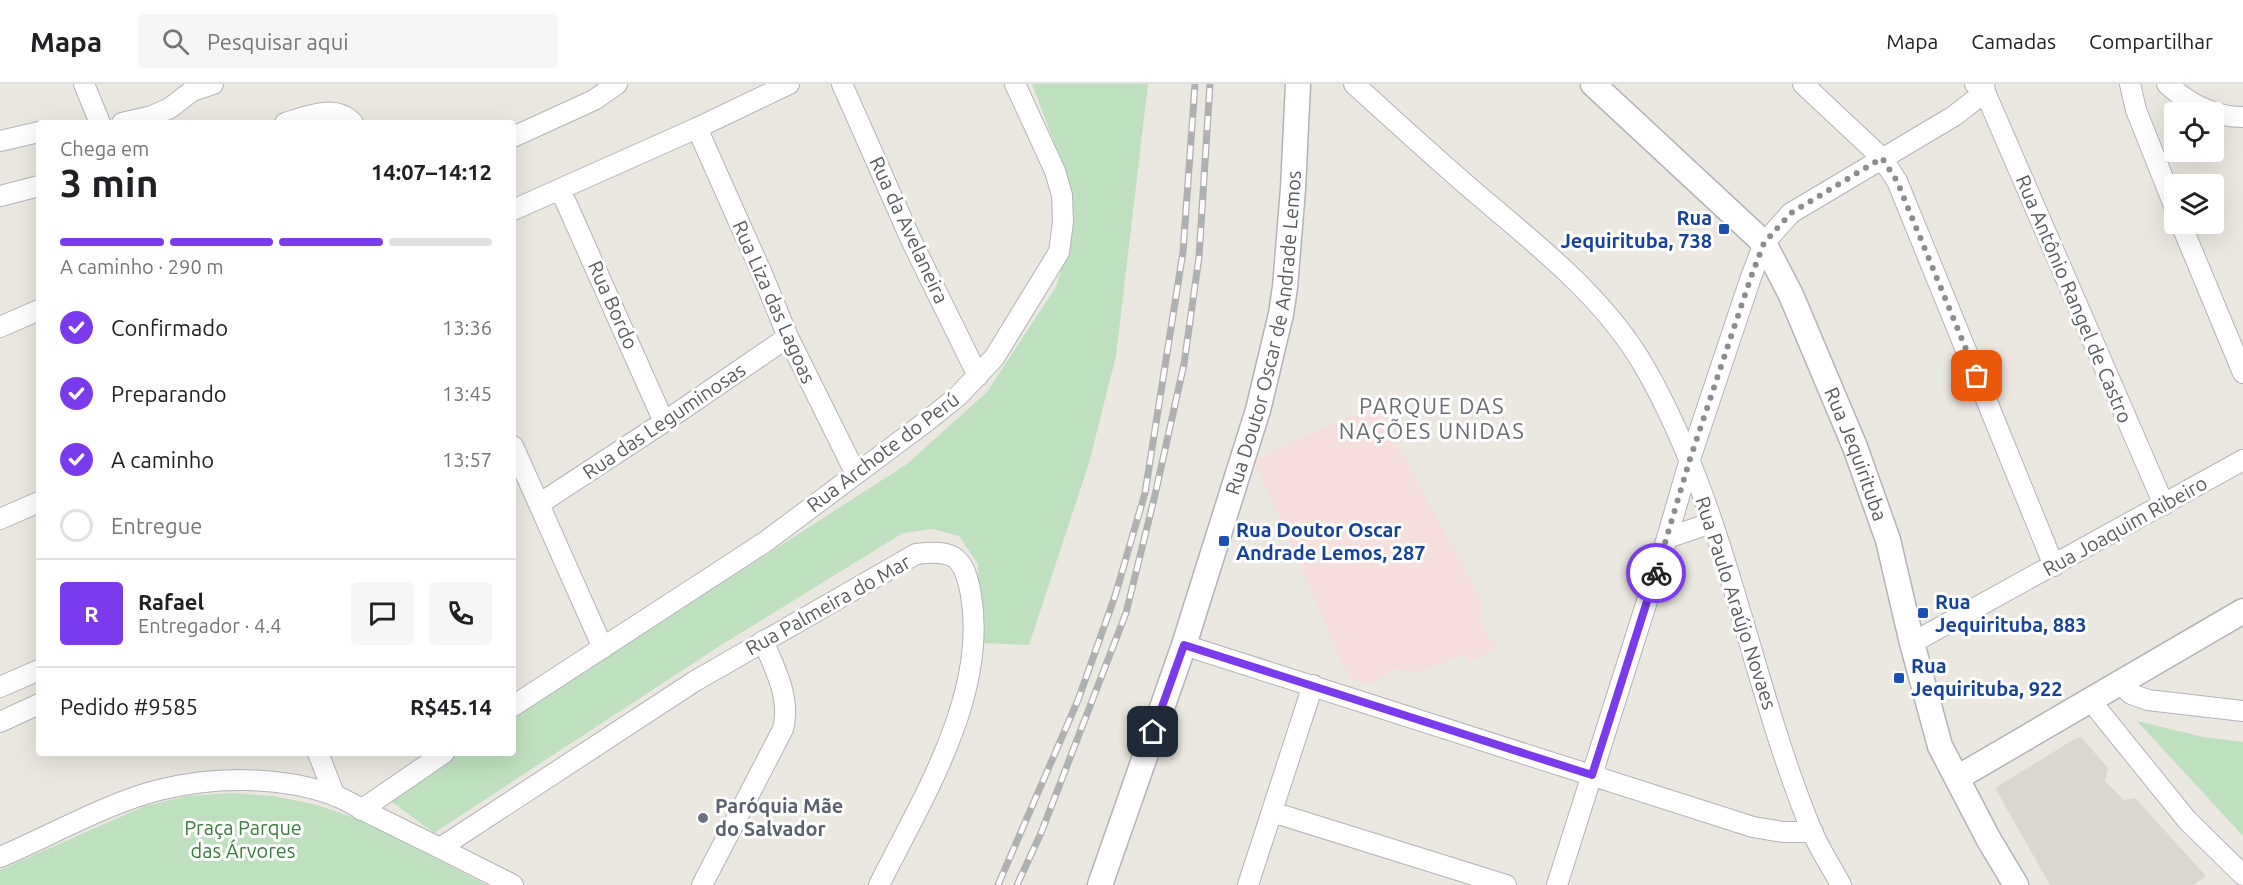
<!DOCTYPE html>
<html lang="pt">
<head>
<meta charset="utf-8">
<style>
  body { margin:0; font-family:Ubuntu,sans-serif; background:#f6f6f6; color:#202124; height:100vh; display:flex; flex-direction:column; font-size:22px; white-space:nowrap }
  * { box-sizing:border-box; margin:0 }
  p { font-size:20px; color:#757577 }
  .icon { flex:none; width:33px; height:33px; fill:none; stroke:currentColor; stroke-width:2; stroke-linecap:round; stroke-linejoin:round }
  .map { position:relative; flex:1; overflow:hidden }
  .side { position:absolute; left:36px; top:36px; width:480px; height:636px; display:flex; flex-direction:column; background:#fff; border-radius:6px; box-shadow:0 6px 24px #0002 }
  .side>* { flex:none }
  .buttons { position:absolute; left:2164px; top:18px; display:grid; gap:12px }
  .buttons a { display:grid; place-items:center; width:60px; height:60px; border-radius:6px; background:#fff; box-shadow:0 6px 24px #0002; font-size:30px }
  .pin { position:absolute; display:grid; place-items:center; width:51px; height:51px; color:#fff; margin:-26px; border-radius:12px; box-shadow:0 3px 9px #0006 }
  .courier { position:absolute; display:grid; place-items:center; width:60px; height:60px; margin:-30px; border:4px solid #7c3aed; border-radius:50%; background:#fff; color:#222; box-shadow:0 2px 8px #0007 }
  .head em { font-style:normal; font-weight:700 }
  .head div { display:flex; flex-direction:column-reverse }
  .head { display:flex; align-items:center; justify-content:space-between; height:102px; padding:0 24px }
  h1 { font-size:39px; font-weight:700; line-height:45px }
  .bar { display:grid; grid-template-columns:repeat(4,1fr); gap:9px 6px; align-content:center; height:72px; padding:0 24px }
  .bar i { height:8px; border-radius:4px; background:#e0e0e0 }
  .bar .active { background:#7c3aed }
  .bar p { grid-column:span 4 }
  .line { display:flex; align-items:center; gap:15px; padding:0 24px; border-top:2px solid #e0e0e0 }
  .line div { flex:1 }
  .round { display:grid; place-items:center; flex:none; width:63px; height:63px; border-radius:6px; background:#f6f6f6 }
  ol { padding:0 24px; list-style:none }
  li { display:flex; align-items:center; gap:18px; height:66px }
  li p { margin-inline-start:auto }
  li .icon { padding:6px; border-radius:50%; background:#7c3aed; color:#fff; stroke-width:4 }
  li:last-child { color:#757577 }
  li i { width:33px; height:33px; border:3px solid #e0e0e0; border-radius:50% }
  header { display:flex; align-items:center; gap:36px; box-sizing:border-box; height:84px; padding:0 30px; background:#fff; border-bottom:2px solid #e0e0e0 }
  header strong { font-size:28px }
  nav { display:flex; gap:33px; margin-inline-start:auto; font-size:21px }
  .search { width:420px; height:54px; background:#f6f6f6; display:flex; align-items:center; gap:15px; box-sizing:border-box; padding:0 21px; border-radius:6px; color:#757577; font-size:22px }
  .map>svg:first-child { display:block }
  .education { fill:#dad7cf }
  .medical { fill:#f7dfdd }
  .green { fill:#bfe0bf }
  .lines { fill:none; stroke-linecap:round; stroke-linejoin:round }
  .minor-casing { stroke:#b1b3b7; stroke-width:22 }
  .tertiary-casing { stroke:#b1b3b7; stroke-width:27 }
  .minor { stroke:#fff; stroke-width:20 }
  .tertiary { stroke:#fff; stroke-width:24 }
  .rail-casing { stroke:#afb0b0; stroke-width:7 }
  .rail { stroke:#fff; stroke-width:4.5; stroke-dasharray:14; stroke-linecap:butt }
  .done { stroke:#8c8d8d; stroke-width:6; stroke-dasharray:0 10.8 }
  .route { stroke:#7c3aed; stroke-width:8 }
  .transit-dot { fill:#1a4fb4; stroke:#fff; stroke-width:2 }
  .worship-dot { fill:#6b7280; stroke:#fff; stroke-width:2 }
  .labels { text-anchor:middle; stroke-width:6; stroke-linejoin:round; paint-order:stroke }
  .transit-label { font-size:20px; font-weight:bold; fill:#164399; stroke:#fff; text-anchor:start }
  .street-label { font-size:20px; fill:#595c60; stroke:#fff }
  .worship-label { font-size:20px; font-weight:bold; fill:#5b616d; stroke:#fff; text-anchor:start }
  .park-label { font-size:20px; fill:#3c7b3f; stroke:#fff }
  .quarter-label { font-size:22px; letter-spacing:1.5px; fill:#6a6e72; stroke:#fff }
</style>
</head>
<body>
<header>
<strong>Mapa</strong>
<div class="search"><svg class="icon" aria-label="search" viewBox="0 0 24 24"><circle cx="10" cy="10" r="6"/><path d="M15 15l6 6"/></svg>Pesquisar aqui</div>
<nav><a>Mapa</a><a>Camadas</a><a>Compartilhar</a></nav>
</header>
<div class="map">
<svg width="2243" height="801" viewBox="0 0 2243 801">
  <rect width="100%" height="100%" fill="#eae8e0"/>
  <path class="education" d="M2081,653L2108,684L2105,697L2124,716L2135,714L2206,792L2193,801H2050L1995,704L2076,654Z"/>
  <path class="medical" d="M1376,320L1483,520L1480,539L1496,565L1469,578L1465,570L1417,589L1395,584L1370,601L1349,594L1254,376Z"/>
  <path class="green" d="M1032,0H1148L1116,272L1089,379L1029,561L979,559L978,480L959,452L933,445L903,449L718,563L434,749L388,715L459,669H513V634L907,380L987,308L1056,203L1073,147L1070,100Z
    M2137,637L2203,653L2243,658V752Z
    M231,709L274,712L317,721L358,735L487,801H0V786L145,722L187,712Z"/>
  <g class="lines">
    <g class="minor-casing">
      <path id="minor" d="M84,0L100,39
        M842,0L912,158L978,292
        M1354,0C1395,37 1435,74 1477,110C1537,161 1604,213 1644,282C1727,426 1749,594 1811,745C1819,765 1831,782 1841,801
        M1803,0L1882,74L1897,97L2054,482
        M1975,0L1985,8L2164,421
        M2130,0L2136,26L2175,124
        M2167,0C2188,19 2214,33 2243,33
        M122,39L152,32L170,24L192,7L213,0
        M285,39C306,33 335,19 353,39
        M697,44L763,192L788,253L856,390
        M513,53L594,16L617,0
        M0,57L39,48
        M560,105L664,338
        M0,112L39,102
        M513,126L697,44L789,0
        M2181,140L2243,289
        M0,243L39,226
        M513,362L603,564
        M539,420L664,338L788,253
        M0,435L39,418
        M1667,454L1711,439
        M1912,559L2243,376
        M1184,561L1753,743L1783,748H1813
        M2118,598L2131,610L2148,616L2243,627
        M0,603L39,586
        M2090,616L2187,736L2243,791
        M513,622L765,458L927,337L958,312L994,274L1059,168L1063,138L1062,111L1055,87L1015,0
        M0,638L39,620
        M318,669L335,712
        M361,726L444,669
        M1272,728L1506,801
        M440,764L695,597L916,470C955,465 964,473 971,511C988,611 922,715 879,801
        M0,773C50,752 107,719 159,706C215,692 279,692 334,711C349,717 364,727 379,734C424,756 468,778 513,801
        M702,801L783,645C791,615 775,584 763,557
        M1248,801L1313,601
        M1557,801L1667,454L1690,375L1751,193L1764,159L1791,129L1954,32L1985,8L1984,0"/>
    </g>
    <g class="tertiary-casing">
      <g id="tertiary">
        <path id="s1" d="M1593,0L1764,159L1791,211L1855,363L1888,456L1912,559L1940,662L1989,756L2016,801"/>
        <path d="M1957,694L2243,527"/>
        <path id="s2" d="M1100,801L1184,561L1258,326L1281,230L1285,203L1293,105L1298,0"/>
      </g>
    </g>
    <use href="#minor" class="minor"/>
    <use href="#tertiary" class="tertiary"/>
    <g class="rail-casing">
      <path id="rail" d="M998,801L1078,616L1115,512L1145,409L1183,168L1195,0
        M1017,801L1041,749L1126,529L1155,411L1184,280L1199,173L1210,0"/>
    </g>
    <use href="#rail" class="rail"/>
  </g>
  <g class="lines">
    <path class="done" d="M1656,489L1690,375L1751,193L1764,159L1791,129L1882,74L1897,97L1977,292"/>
    <path class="route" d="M1153,648L1184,561L1592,691L1656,489"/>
  </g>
  <g class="transit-dot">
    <rect x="1718" y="139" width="12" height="12" rx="3"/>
    <rect x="1218" y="451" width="12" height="12" rx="3"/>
    <rect x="1917" y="523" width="12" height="12" rx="3"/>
    <rect x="1893" y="588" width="12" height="12" rx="3"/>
  </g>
  <circle class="worship-dot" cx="703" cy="734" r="6"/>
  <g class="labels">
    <g class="transit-label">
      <text x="1712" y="141" text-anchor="end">Rua<tspan x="1712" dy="23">Jequirituba, 738</tspan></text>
      <text x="1236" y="453">Rua Doutor Oscar<tspan x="1236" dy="23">Andrade Lemos, 287</tspan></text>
      <text x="1935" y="525">Rua<tspan x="1935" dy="23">Jequirituba, 883</tspan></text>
      <text x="1911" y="589">Rua<tspan x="1911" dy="23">Jequirituba, 922</tspan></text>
    </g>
    <g class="street-label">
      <text transform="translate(909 146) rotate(65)" y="7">Rua da Avelaneira</text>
      <text transform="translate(2074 215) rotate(67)" y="7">Rua Antônio Rangel de Castro</text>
      <text transform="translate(774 218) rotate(66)" y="7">Rua Liza das Lagoas</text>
      <text transform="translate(613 221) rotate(66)" y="7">Rua Bordo</text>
      <text dy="7" stroke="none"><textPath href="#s2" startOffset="578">Rua Doutor Oscar de Andrade Lemos</textPath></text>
      <text transform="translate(664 337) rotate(-34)" y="7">Rua das Leguminosas</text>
      <text transform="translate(883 368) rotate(-37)" y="7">Rua Archote do Perú</text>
      <text dy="7" stroke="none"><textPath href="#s1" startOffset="464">Rua Jequirituba</textPath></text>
      <text transform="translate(2125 442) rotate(-29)" y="7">Rua Joaquim Ribeiro</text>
      <text transform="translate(1736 519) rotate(72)" y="7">Rua Paulo Araújo Novaes</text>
      <text transform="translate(828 521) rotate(-29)" y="7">Rua Palmeira do Mar</text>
    </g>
    <g class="worship-label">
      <text x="715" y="729">Paróquia Mãe<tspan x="715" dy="23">do Salvador</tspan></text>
    </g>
    <g class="park-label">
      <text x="243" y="751">Praça Parque<tspan x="243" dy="23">das Árvores</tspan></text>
    </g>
    <g class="quarter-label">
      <text x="1432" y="330">PARQUE DAS<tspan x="1432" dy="25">NAÇÕES UNIDAS</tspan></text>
    </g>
  </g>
</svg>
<div class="buttons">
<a><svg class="icon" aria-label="locate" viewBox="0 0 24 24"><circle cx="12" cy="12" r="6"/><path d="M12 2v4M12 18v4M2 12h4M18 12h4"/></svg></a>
<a><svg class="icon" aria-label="layers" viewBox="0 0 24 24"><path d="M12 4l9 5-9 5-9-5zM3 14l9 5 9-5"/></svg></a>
</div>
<div class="pin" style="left:1977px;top:292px;background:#ea580c"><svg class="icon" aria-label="bag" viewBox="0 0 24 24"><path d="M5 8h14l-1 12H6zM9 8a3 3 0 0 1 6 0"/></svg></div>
<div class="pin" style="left:1153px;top:648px;background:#1f2937"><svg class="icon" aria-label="home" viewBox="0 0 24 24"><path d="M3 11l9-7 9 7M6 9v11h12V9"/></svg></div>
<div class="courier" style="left:1656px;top:489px"><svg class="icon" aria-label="bike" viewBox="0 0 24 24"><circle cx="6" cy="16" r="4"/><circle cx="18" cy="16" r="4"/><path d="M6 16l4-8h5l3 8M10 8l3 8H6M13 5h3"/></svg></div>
<section class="side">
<div class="head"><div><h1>3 min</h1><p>Chega em</p></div><em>14:07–14:12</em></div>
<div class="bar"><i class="active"></i><i class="active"></i><i class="active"></i><i></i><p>A caminho · 290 m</p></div>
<ol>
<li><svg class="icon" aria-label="check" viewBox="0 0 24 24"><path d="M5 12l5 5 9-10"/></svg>Confirmado<p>13:36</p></li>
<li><svg class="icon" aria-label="check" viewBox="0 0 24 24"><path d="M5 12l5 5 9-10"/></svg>Preparando<p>13:45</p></li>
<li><svg class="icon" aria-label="check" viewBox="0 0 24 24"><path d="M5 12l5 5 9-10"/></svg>A caminho<p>13:57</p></li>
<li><i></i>Entregue</li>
</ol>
<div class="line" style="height:108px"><b class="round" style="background:#7c3aed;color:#fff">R</b><div><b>Rafael</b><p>Entregador · 4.4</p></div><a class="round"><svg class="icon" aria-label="chat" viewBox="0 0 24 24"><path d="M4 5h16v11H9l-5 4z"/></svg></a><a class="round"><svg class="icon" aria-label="phone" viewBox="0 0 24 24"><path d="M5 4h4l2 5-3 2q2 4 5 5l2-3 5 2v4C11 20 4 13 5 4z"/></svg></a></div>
<div class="line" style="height:78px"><div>Pedido #9585</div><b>R$45.14</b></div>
</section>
</div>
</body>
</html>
